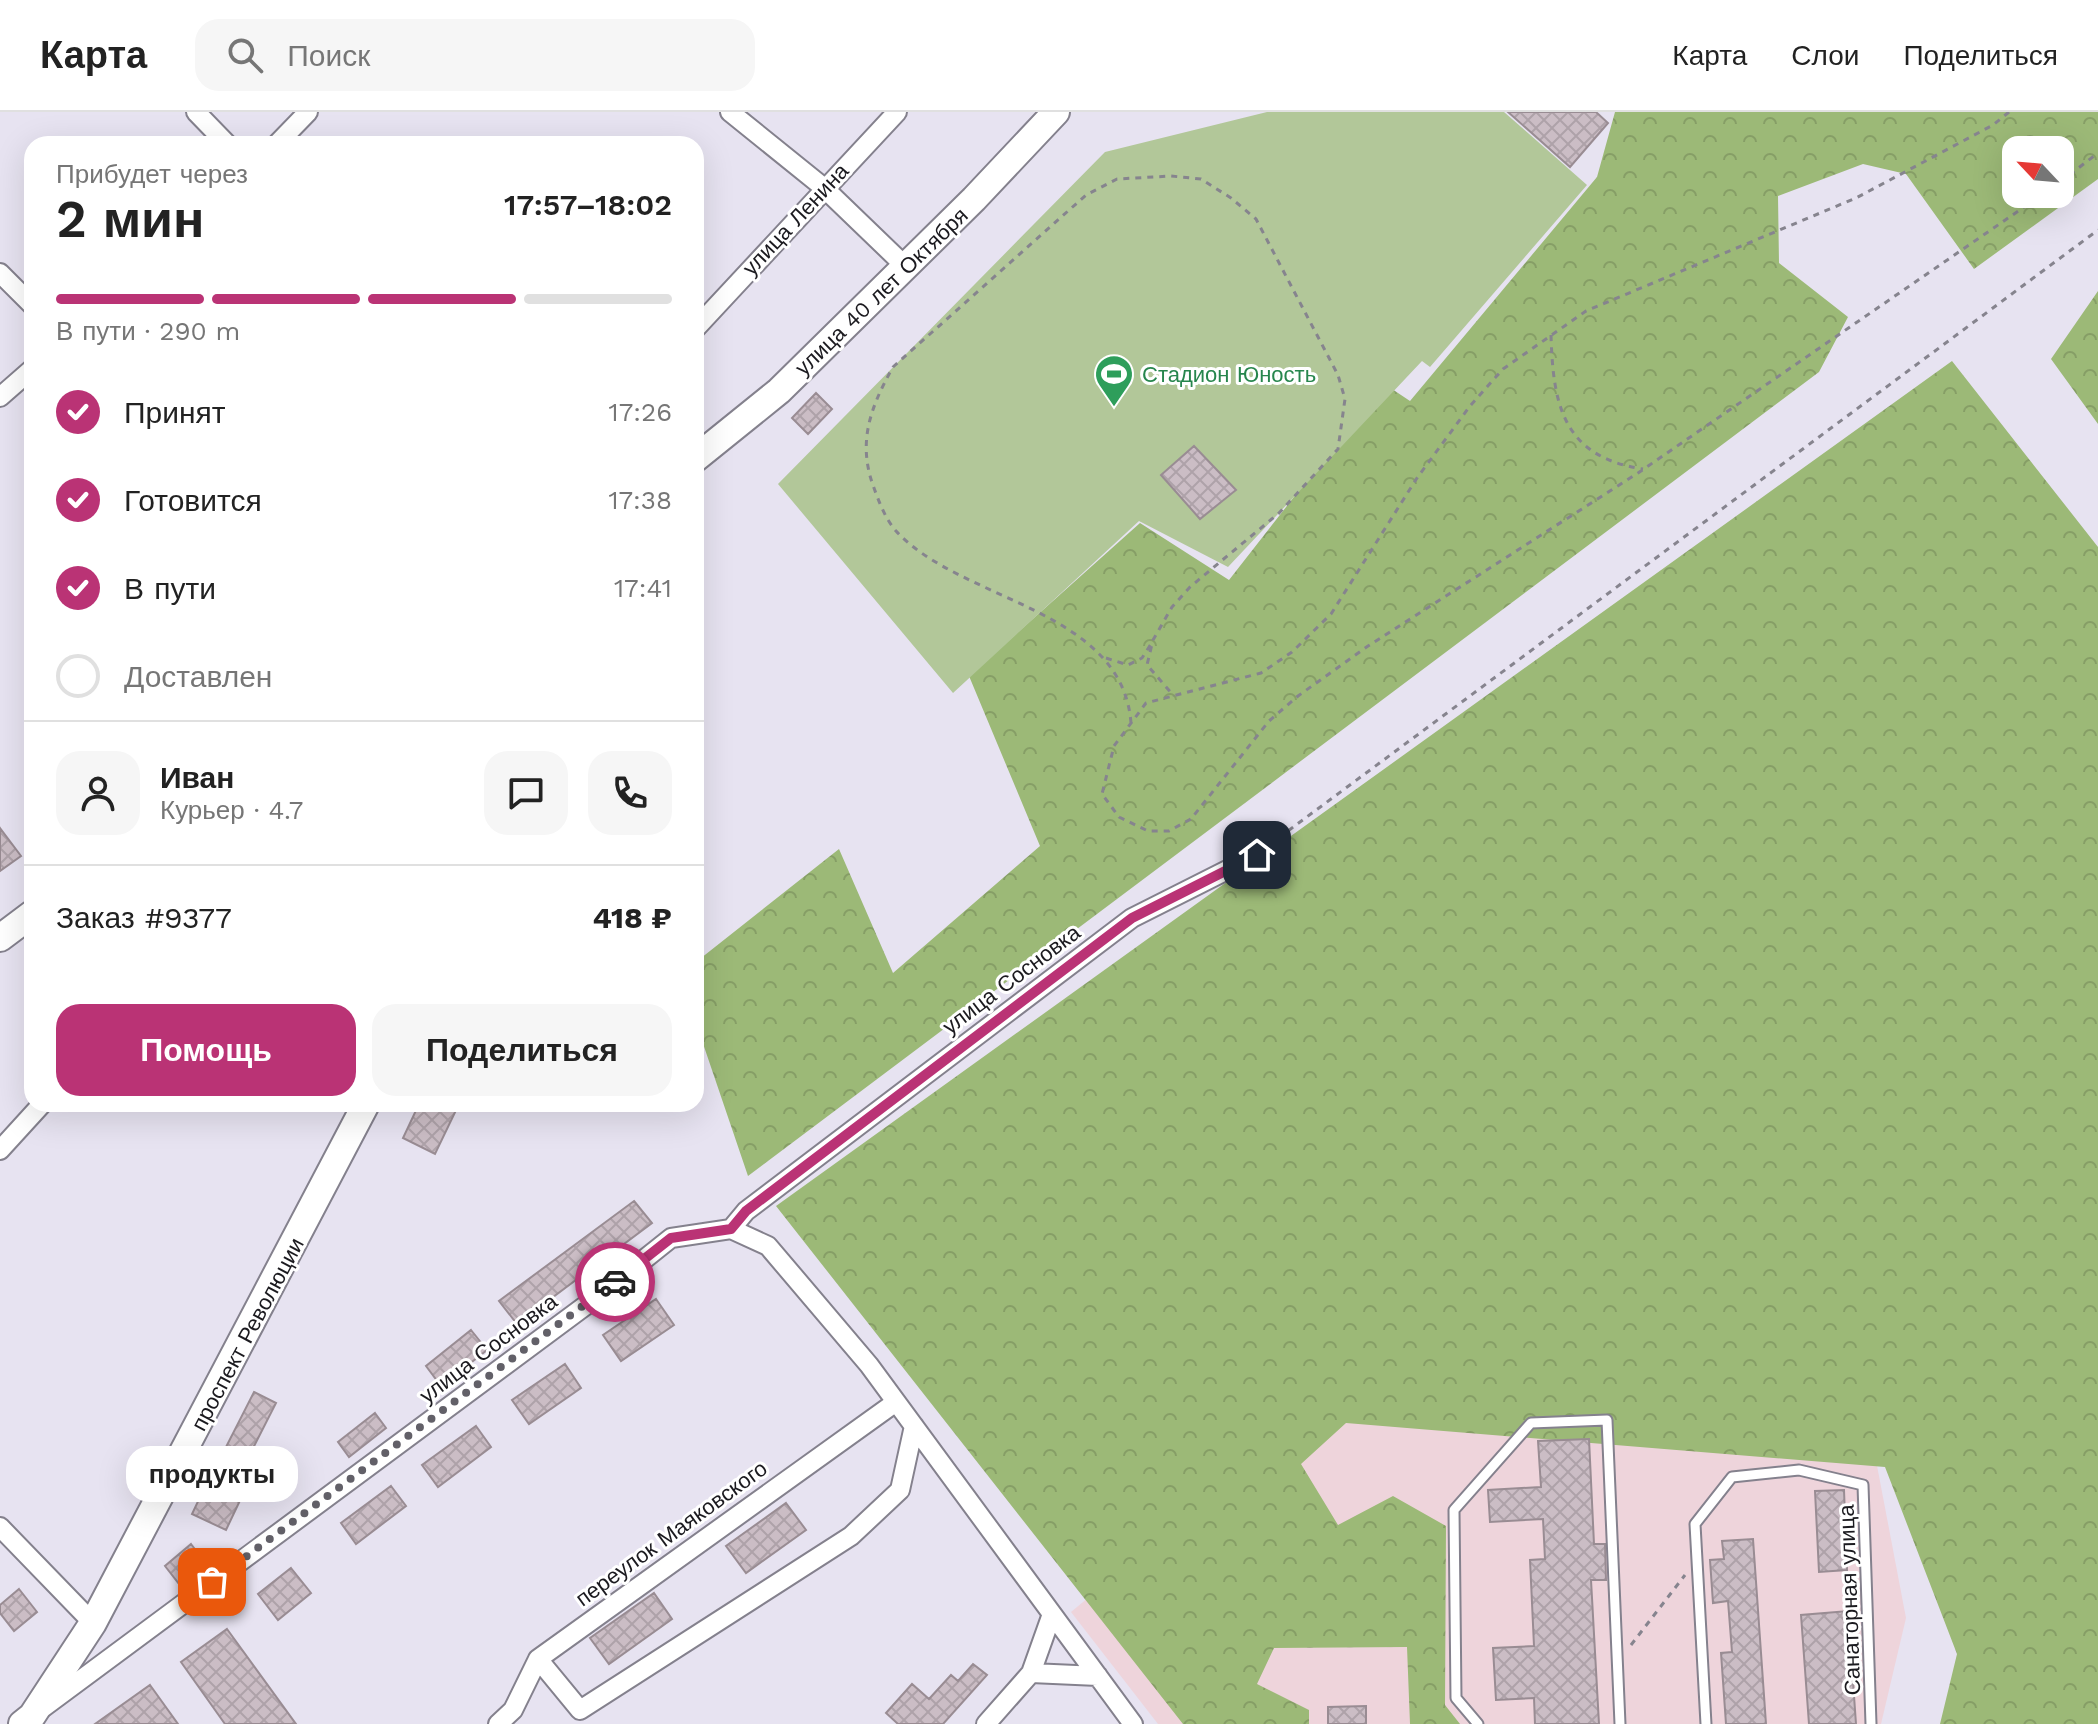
<!DOCTYPE html>
<html lang="ru">
<head>
<meta charset="utf-8">
<style>
  body { margin:0; font-family:"Work Sans",sans-serif; background:#f6f6f6; color:#222; height:100vh; display:flex; flex-direction:column; font-size:30px; white-space:nowrap }
  * { box-sizing:border-box; margin:0 }
  p { font-size:26px; color:#767676 }
  .icon { flex:none; width:44px; height:44px; fill:none; stroke:currentColor; stroke-width:2; stroke-linecap:round; stroke-linejoin:round }
  .map { position:relative; flex:1; overflow:hidden }
  .details { position:absolute; left:24px; top:24px; width:680px; height:976px; display:flex; flex-direction:column; background:#fff; border-radius:24px; box-shadow:0 8px 32px #0002 }
  .details>* { flex:none }
  .needle { width:52px; rotate:296deg }
  .buttons { position:absolute; left:2002px; top:24px; display:grid; gap:16px }
  .buttons a { display:grid; place-items:center; width:72px; height:72px; border-radius:16px; background:#fff; box-shadow:0 8px 32px #0002; font-size:40px }
  .pin { position:absolute; display:grid; place-items:center; width:68px; height:68px; color:#fff; margin:-34px; border-radius:16px; box-shadow:0 4px 12px #0006 }
  .courier { position:absolute; display:grid; place-items:center; width:80px; height:80px; margin:-40px; border:6px solid #ba3375; border-radius:50%; background:#fff; color:#222; box-shadow:0 2px 10px #0007 }
  .bubble { position:absolute; height:56px; border-radius:24px; background:#fff; box-shadow:0 8px 32px #0002; font-size:26px; font-weight:600; line-height:56px; text-align:center }
  .headline em { font-style:normal; font-weight:600 }
  .headline div { display:flex; flex-direction:column-reverse }
  .headline { display:flex; align-items:center; justify-content:space-between; height:136px; padding:0 32px }
  h1 { font-size:52px; font-weight:600; line-height:60px }
  .bar { display:grid; grid-template-columns:repeat(4,1fr); gap:12px 8px; align-content:center; height:96px; padding:0 32px }
  .bar i { height:10px; border-radius:6px; background:#e0e0e0 }
  .bar .on { background:#ba3375 }
  .bar p { grid-column:span 4 }
  .line { display:flex; align-items:center; gap:20px; padding:0 32px; border-top:2px solid #e0e0e0 }
  .line div { flex:1 }
  .round { display:grid; place-items:center; flex:none; width:84px; height:84px; border-radius:24px; background:#f6f6f6 }
  ol { padding:0 32px; list-style:none }
  li { display:flex; align-items:center; gap:24px; height:88px }
  li p { margin-inline-start:auto }
  li .icon { padding:8px; border-radius:50%; background:#ba3375; color:#fff; stroke-width:4 }
  li:last-child { color:#767676 }
  li i { width:44px; height:44px; border:4px solid #e0e0e0; border-radius:50% }
  .action { display:flex; gap:16px; margin-top:auto; padding:16px 32px }
  .action a { flex:1; height:92px; border-radius:24px; background:#ba3375; color:#fff; font-size:32px; font-weight:600; line-height:92px; text-align:center }
  .action a+a { background:#f6f6f6; color:#222 }
  header { display:flex; align-items:center; gap:48px; box-sizing:border-box; height:112px; padding:0 40px; background:#fff; border-bottom:2px solid #e0e0e0 }
  header strong { font-size:38px }
  nav { display:flex; gap:44px; margin-inline-start:auto; font-size:28px }
  .search { width:560px; height:72px; background:#f6f6f6; display:flex; align-items:center; gap:20px; box-sizing:border-box; padding:0 28px; border-radius:24px; color:#767676; font-size:30px }
  .map>svg:first-child { display:block }
  .medical { fill:#eed4db }
  .forest { fill:url(#forest-crowns); fill-rule:evenodd }
  .park { fill:#b2c799 }
  .building { fill:url(#building-cross-hatch); stroke:#998c93; stroke-width:2 }
  .lines { fill:none; stroke-linecap:round; stroke-linejoin:round }
  .lane-casing { stroke:#84818d; stroke-width:13 }
  .street-casing { stroke:#84818d; stroke-width:22 }
  .secondary-casing { stroke:#84818d; stroke-width:30 }
  .path { stroke:#86848e; stroke-width:3; stroke-dasharray:6 6; stroke-linecap:butt }
  .lane { stroke:#fff; stroke-width:9 }
  .street { stroke:#fff; stroke-width:18 }
  .secondary { stroke:#fff; stroke-width:26 }
  .done { stroke:#626068; stroke-width:8; stroke-dasharray:0 14.4 }
  .route { stroke:#ba3375; stroke-width:10 }
  .labels { text-anchor:middle; stroke-width:6; stroke-linejoin:round; paint-order:stroke }
  .street-label { font-size:22px; fill:#1b1a1f; stroke:#fff }
  .leisure-label { font-size:22px; fill:#27864d; stroke:#fff; text-anchor:start }
</style>
</head>
<body>
<header>
<strong>Карта</strong>
<div class="search"><svg class="icon" aria-label="search" viewBox="0 0 24 24"><circle cx="10" cy="10" r="6"/><path d="M15 15l6 6"/></svg>Поиск</div>
<nav><a>Карта</a><a>Слои</a><a>Поделиться</a></nav>
</header>
<div class="map">
<svg width="2098" height="1612" viewBox="0 0 2098 1612">
  <defs>
    <pattern id="forest-crowns" width="20" height="18" patternUnits="userSpaceOnUse" patternTransform="scale(2)"><rect width="20" height="18" fill="#9cb977"/><path d="M2 6a3 3 0 1 1 6 0M12 15a3 3 0 1 1 6 0" fill="none" stroke="#869e66"/></pattern>
    <pattern id="building-cross-hatch" width="8" height="8" patternUnits="userSpaceOnUse" patternTransform="scale(2)"><rect width="8" height="8" fill="#cbbdc5"/><path d="M0 0l8 8M0 8l8-8" fill="none" stroke="#aea2a9"/></pattern>
  </defs>
  <rect width="100%" height="100%" fill="#e7e3f1"/>
  <path class="medical" d="M1859,1259L1906,1506L1881,1612H1158L1071,1500L1348,1270Z"/>
  <path class="forest" d="M1615,0H2098V67L1974,157L1906,62L1863,52L1778,84L1779,151L1848,205L1819,260L748,1064L696,911V850L839,737L893,861L1040,734L969,564L1140,411L1229,468L1383,271L1410,289L1597,65ZM2016,38H2060V82H2016Z
    M2098,179V312L2051,247Z
    M1952,249L2098,435V1612H1940L1957,1542L1885,1355L1346,1311L1301,1352L1338,1413L1393,1384L1446,1414L1445,1593L1460,1612H1410L1407,1535L1274,1536L1257,1572L1309,1598V1612H1183L776,1094Z"/>
  <path class="park" d="M1267,0H1504L1587,73L1430,255L1422,249L1228,455L1139,409L953,581L778,372L1105,40Z"/>
  <path class="building" d="M1508,0H1596L1608,11L1570,55Z
    M816,281L832,297L808,322L792,306Z
    M1194,334L1236,378L1200,407L1161,363Z
    M0,716L21,744L0,759Z
    M419,992H459L435,1042L403,1026Z
    M634,1089L652,1111L517,1212L499,1189Z
    M656,1187L674,1213L621,1249L603,1223Z
    M471,1218L487,1238L441,1274L426,1254Z
    M565,1252L581,1276L529,1312L512,1288Z
    M254,1280L276,1291L248,1346L226,1335Z
    M375,1301L386,1316L349,1345L338,1330Z
    M476,1314L491,1335L438,1375L422,1353Z
    M1589,1327L1594,1432H1605L1606,1468H1591L1599,1612H1535L1534,1586L1496,1588L1493,1536L1534,1534L1530,1448L1545,1447L1543,1407L1490,1410L1488,1378L1541,1375L1538,1329Z
    M211,1362L245,1378L226,1418L192,1402Z
    M391,1374L406,1394L356,1432L341,1411Z
    M1844,1378L1847,1458L1819,1460L1815,1379Z
    M786,1391L806,1418L746,1461L726,1434Z
    M1753,1427L1766,1612H1726L1721,1541L1732,1540L1728,1489L1713,1491L1710,1448L1724,1447L1722,1429Z
    M191,1432L210,1457L183,1477L165,1454Z
    M291,1456L311,1481L278,1508L258,1482Z
    M19,1477L37,1500L14,1519L0,1501V1493Z
    M654,1481L672,1507L609,1552L590,1526Z
    M1848,1499L1856,1612H1809L1801,1503Z
    M227,1517L296,1612H225L181,1550Z
    M973,1552L987,1563L943,1612H898L886,1601L912,1572L929,1587L951,1563L958,1569Z
    M150,1573L178,1612H95Z
    M1366,1594V1612H1328V1595Z"/>
  <g class="lines">
    <g class="lane-casing">
      <path id="lane" d="M1478,1612L1456,1586L1454,1398L1531,1311L1607,1308L1620,1612
        M1706,1612L1695,1412L1732,1365L1799,1358L1863,1373L1871,1612"/>
    </g>
    <g class="street-casing">
      <path id="street" d="M196,0L227,32
        M730,0L823,75L904,153
        M277,32L308,0
        M0,161L32,193
        M696,216L897,0
        M0,285L32,257
        M0,1038L42,992
        M731,1117L768,1134L869,1253L1133,1612
        M0,1415L93,1511
        M538,1547L580,1598L851,1424L900,1378L914,1314
        M1031,1561L1052,1502
        M44,1595L597,1185L671,1126L731,1117L746,1099L1132,806L1257,743
        M498,1612L513,1598L538,1547L896,1290
        M986,1612L1031,1561L1098,1564"/>
    </g>
    <g class="secondary-casing">
      <path id="secondary" d="M696,346L779,279L974,87L1056,0
        M0,826L32,802
        M22,1612L32,1604L93,1511L366,992"/>
    </g>
    <path class="path" d="M2009,0L1993,13L1856,86L1586,199L1503,257L1470,294L1417,366L1331,502L1292,540L1261,561L1146,591L1114,634L1102,682L1119,705L1148,719H1169L1191,707L1269,609L1298,584L1368,534L1638,361L2043,82
      M2060,70L2098,41
      M1551,223C1553,293 1563,345 1643,357
      M1106,546L1128,553L1142,546L1151,532
      M1131,611C1122,496 961,490 896,419C886,408 879,390 874,376C857,331 870,296 893,255L1086,83L1117,67L1171,64L1201,67L1231,86L1256,107L1338,263L1345,287L1338,337L1279,401L1190,475L1172,495L1153,528L1147,553L1174,584
      M1269,733L2098,118
      M1631,1533L1685,1463"/>
    <use href="#lane" class="lane"/>
    <use href="#street" class="street"/>
    <use href="#secondary" class="secondary"/>
  </g>
  <g class="lines">
    <path class="done" d="M212,1470L615,1170"/>
    <path class="route" d="M615,1170L671,1126L731,1117L746,1099L1132,806L1257,743"/>
  </g>
  <defs>
    <g id="stadium-pin" transform="scale(2)"><path d="M0 17L-7.5 6A9.5 9.5 0 1 1 7.5 6Z" fill="#2e9e5b" stroke="#fff"/><path d="M0-5a6.5 5 0 1 0 0 10a6.5 5 0 1 0 0-10ZM-3.5-1.8h7v3.6h-7Z" fill="#fff"/></g>
  </defs>
  <g fill-rule="evenodd">
    <use href="#stadium-pin" x="1114" y="262"/>
  </g>
  <g class="labels">
    <g class="street-label">
      <text transform="translate(795 107) rotate(-47)" y="8">улица Ленина</text>
      <text transform="translate(881 179) rotate(-44)" y="8">улица 40 лет Октября</text>
      <text transform="translate(1011 867) rotate(-37)" y="8">улица Сосновка</text>
      <text transform="translate(247 1222) rotate(-62)" y="8">проспект Революции</text>
      <text transform="translate(488 1236) rotate(-37)" y="8">улица Сосновка</text>
      <text transform="translate(671 1421) rotate(-36)" y="8">переулок Маяковского</text>
      <text transform="translate(1849 1488) rotate(-92)" y="8">Санаторная улица</text>
    </g>
    <g class="leisure-label">
      <text x="1142" y="270">Стадион Юность</text>
    </g>
  </g>
</svg>
<div class="buttons">
<a><svg class="needle" viewBox="-14 -14 28 28"><path d="M0-13l5 13h-10z" fill="#e53935"/><path d="M0 13l5-13h-10z" fill="#767676"/></svg></a>
</div>
<div class="pin" style="left:212px;top:1470px;background:#ea580c"><svg class="icon" aria-label="bag" viewBox="0 0 24 24"><path d="M5 8h14l-1 12H6zM9 8a3 3 0 0 1 6 0"/></svg></div>
<div class="pin" style="left:1257px;top:743px;background:#1f2937"><svg class="icon" aria-label="home" viewBox="0 0 24 24"><path d="M3 11l9-7 9 7M6 9v11h12V9"/></svg></div>
<div class="courier" style="left:615px;top:1170px"><svg class="icon" aria-label="car" viewBox="0 0 24 24"><path d="M5 17H2v-5l4-1 3-4h7l3 4 3 1v5h-3M9 17h6M6 11h13"/><circle cx="7" cy="17" r="2"/><circle cx="17" cy="17" r="2"/></svg></div>
<div class="bubble" style="left:126px;top:1334px;width:172px">продукты</div>
<section class="details">
<div class="headline"><div><h1>2 мин</h1><p>Прибудет через</p></div><em>17:57–18:02</em></div>
<div class="bar"><i class="on"></i><i class="on"></i><i class="on"></i><i></i><p>В пути · 290 m</p></div>
<ol>
<li><svg class="icon" aria-label="check" viewBox="0 0 24 24"><path d="M5 12l5 5 9-10"/></svg>Принят<p>17:26</p></li>
<li><svg class="icon" aria-label="check" viewBox="0 0 24 24"><path d="M5 12l5 5 9-10"/></svg>Готовится<p>17:38</p></li>
<li><svg class="icon" aria-label="check" viewBox="0 0 24 24"><path d="M5 12l5 5 9-10"/></svg>В пути<p>17:41</p></li>
<li><i></i>Доставлен</li>
</ol>
<div class="line" style="height:144px"><a class="round"><svg class="icon" aria-label="person" viewBox="0 0 24 24"><circle cx="12" cy="8" r="4"/><path d="M4 21q1-7 8-7t8 7"/></svg></a><div><b>Иван</b><p>Курьер · 4.7</p></div><a class="round"><svg class="icon" aria-label="chat" viewBox="0 0 24 24"><path d="M4 5h16v11H9l-5 4z"/></svg></a><a class="round"><svg class="icon" aria-label="phone" viewBox="0 0 24 24"><path d="M5 4h4l2 5-3 2q2 4 5 5l2-3 5 2v4C11 20 4 13 5 4z"/></svg></a></div>
<div class="line" style="height:104px"><div>Заказ #9377</div><b>418 ₽</b></div>
<div class="action"><a>Помощь</a><a>Поделиться</a></div>
</section>
</div>
</body>
</html>
